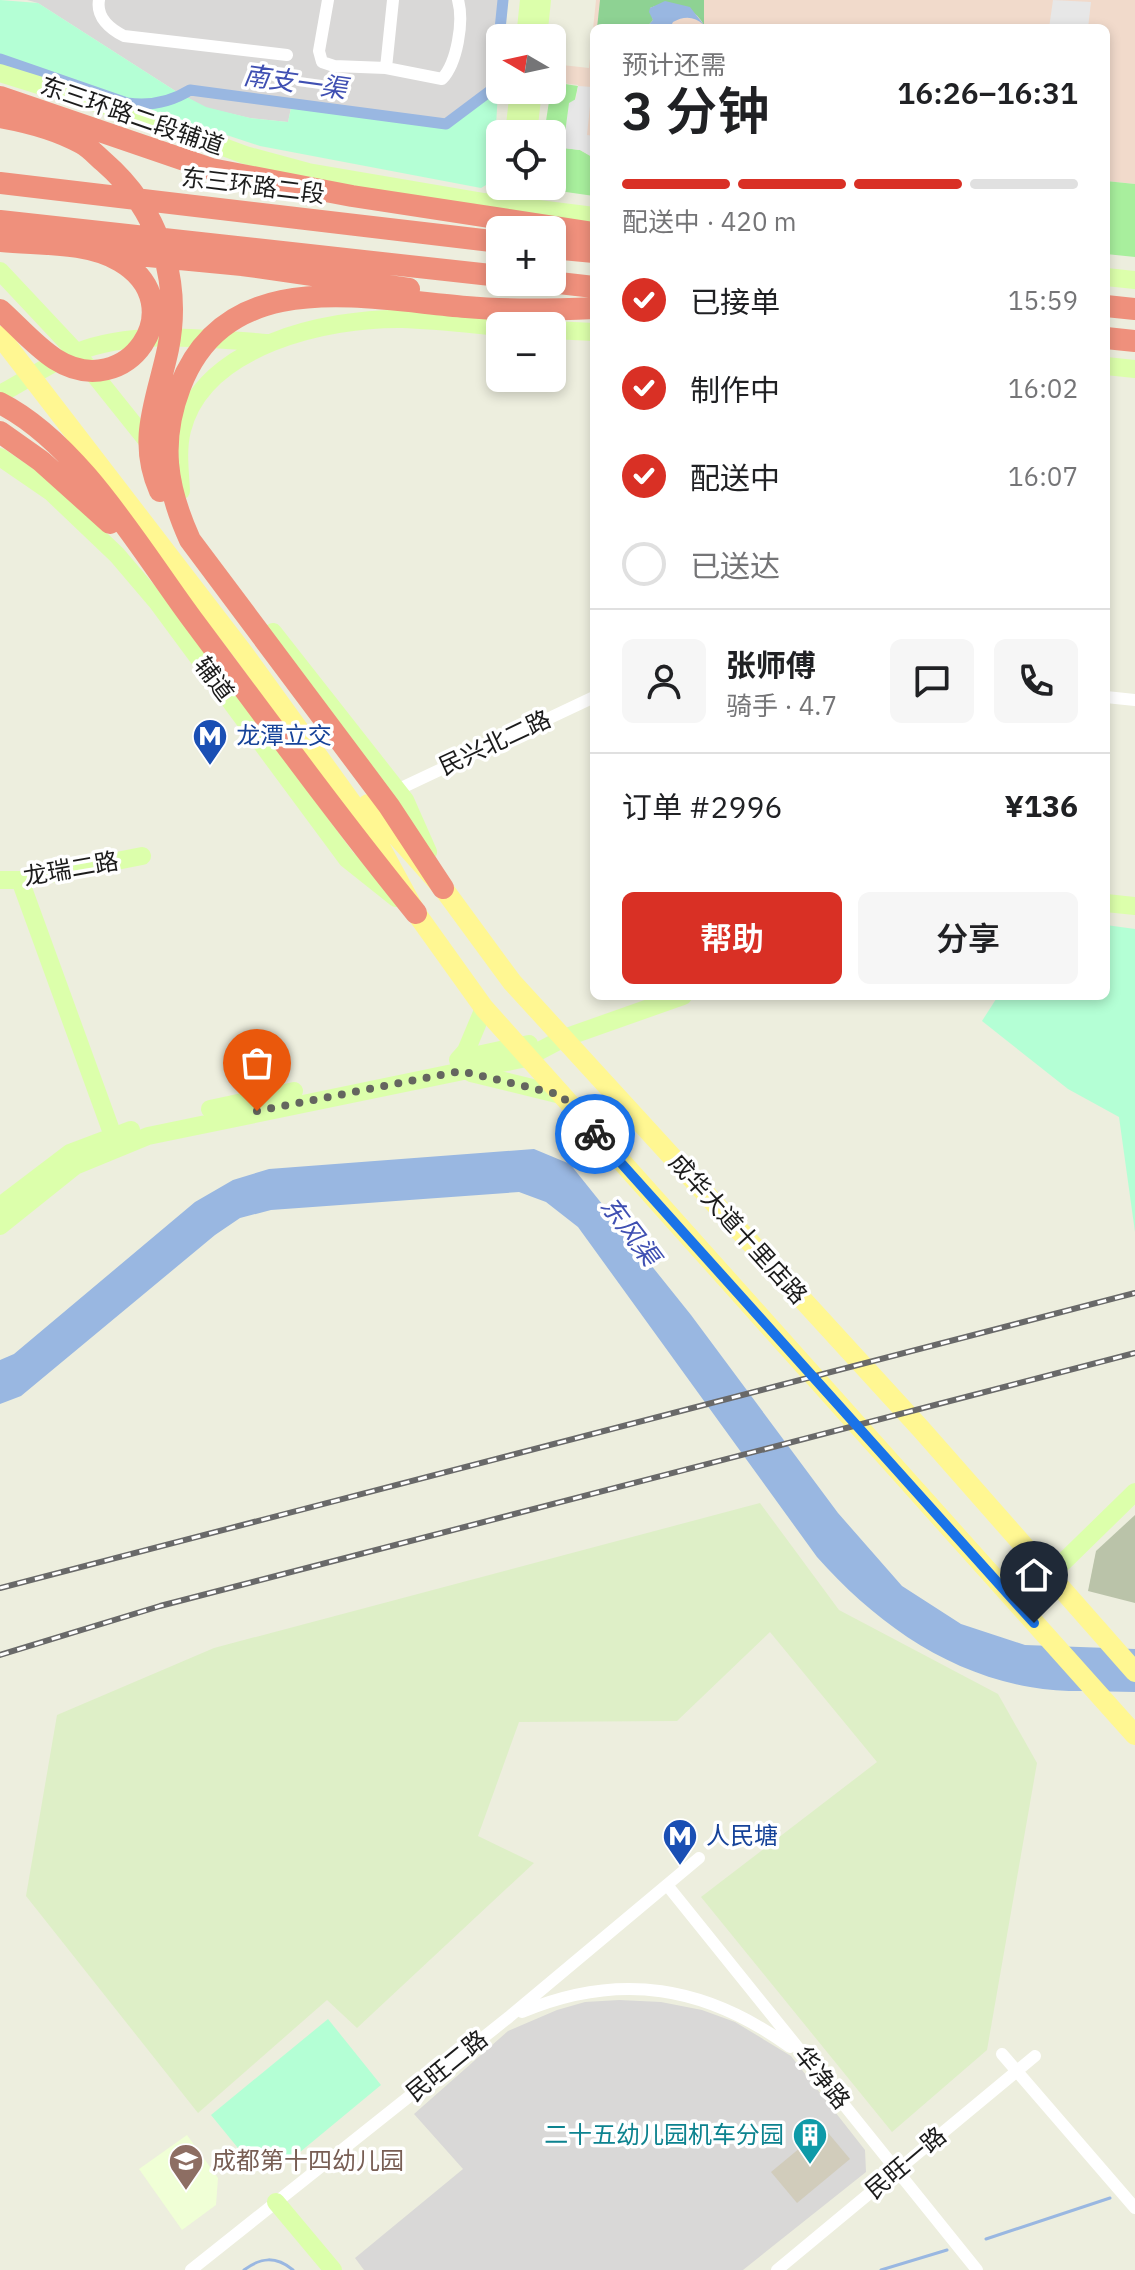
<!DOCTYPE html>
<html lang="zh">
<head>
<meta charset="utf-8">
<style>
  body { margin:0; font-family:"IBM Plex Sans","Noto Sans SC",sans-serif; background:#f6f6f6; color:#202124; height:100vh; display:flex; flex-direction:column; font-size:30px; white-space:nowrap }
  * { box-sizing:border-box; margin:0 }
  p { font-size:26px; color:#757577 }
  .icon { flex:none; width:44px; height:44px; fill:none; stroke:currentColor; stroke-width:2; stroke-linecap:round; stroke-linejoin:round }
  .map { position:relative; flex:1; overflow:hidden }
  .drawer { position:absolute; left:590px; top:24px; width:520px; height:976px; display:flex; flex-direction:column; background:#fff; border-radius:12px; box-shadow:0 4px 12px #0003 }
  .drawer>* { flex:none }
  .needle { width:52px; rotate:279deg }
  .buttons { position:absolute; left:486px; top:24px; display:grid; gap:16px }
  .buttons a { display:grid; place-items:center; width:80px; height:80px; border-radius:12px; background:#fff; box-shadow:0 4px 12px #0003; font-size:40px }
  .pin { position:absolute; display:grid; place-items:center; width:68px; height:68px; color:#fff; margin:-82px -34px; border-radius:50% 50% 50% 0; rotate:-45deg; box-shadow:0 0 8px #0007 }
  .pin .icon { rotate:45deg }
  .courier { position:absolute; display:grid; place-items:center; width:80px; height:80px; margin:-40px; border:6px solid #1a73e8; border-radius:50%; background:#fff; color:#222; box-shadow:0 2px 10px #0007 }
  .overview em { font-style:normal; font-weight:600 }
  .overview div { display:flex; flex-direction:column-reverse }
  .overview { display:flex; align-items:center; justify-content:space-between; height:136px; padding:0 32px }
  h1 { font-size:52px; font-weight:600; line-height:60px }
  .bar { display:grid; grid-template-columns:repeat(4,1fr); gap:12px 8px; align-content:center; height:96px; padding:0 32px }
  .bar i { height:10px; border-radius:6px; background:#e0e0e0 }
  .bar .current { background:#d93025 }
  .bar p { grid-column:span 4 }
  .line { display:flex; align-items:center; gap:20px; padding:0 32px; border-top:2px solid #e0e0e0 }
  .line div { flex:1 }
  .round { display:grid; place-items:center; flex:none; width:84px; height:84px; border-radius:12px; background:#f6f6f6 }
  ol { padding:0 32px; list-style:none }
  li { display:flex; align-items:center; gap:24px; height:88px }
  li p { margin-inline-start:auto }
  li .icon { padding:8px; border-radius:50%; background:#d93025; color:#fff; stroke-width:4 }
  li:last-child { color:#757577 }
  li i { width:44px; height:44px; border:4px solid #e0e0e0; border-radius:50% }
  .cta { display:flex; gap:16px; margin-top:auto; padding:16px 32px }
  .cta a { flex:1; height:92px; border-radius:12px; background:#d93025; color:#fff; font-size:32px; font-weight:600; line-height:92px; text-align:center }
  .cta a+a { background:#f6f6f6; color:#202124 }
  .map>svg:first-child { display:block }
  .residential { fill:#d9d8d7 }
  .commercial { fill:#f1dacb }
  .education { fill:#f0ffd6 }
  .construction { fill:#bac3a9 }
  .farmland { fill:#deefc7 }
  .grass { fill:#a8ef9d }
  .forest { fill:#8ed293 }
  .park { fill:#b4ffd5 }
  .parking { fill:#e7e7e7 }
  .water { fill:#99b7e1 }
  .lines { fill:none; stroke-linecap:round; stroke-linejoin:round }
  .stream { stroke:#99b7e1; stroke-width:3 }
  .canal { stroke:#99b7e1; stroke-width:11 }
  .building { fill:#d1ccbb }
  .street { stroke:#fff; stroke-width:12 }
  .secondary { stroke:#dcffab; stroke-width:18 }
  .primary { stroke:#fff792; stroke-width:20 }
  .highway { stroke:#ef907c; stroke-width:22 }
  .rail-casing { stroke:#696969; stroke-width:6 }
  .rail { stroke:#fff; stroke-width:3; stroke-dasharray:9; stroke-linecap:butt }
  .done { stroke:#64655f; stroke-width:8; stroke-dasharray:0 14.4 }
  .route { stroke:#1a73e8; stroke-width:10 }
  .labels { text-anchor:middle; stroke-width:7; stroke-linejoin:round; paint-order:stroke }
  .street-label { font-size:24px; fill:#1b1b1b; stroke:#fff }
  .transit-label { font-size:24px; fill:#164399; stroke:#fff; text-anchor:start }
  .culture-label { font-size:24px; fill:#0d838f; stroke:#fff; text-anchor:end }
  .education-label { font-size:24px; fill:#785e54; stroke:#fff; text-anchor:start }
  .water-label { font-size:26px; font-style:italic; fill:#3f4fb2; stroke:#fff }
</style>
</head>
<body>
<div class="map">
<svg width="1135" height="2270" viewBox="0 0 1135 2270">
  <rect width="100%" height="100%" fill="#edeede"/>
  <path class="residential" d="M27,0H508L504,38H500L498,90L450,127L291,108L288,122L250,118L206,108L177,92L38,3Z
    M619,2000L661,2002L702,2010L735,2022L791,2056L865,2150L866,2172L743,2270H364L355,2258L463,2169L414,2114L508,2031L557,2010L585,2002Z"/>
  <path class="commercial" d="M596,0H1135V184L1106,181V28H594V158L580,150L578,85L552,82V71L553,64L589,68Z"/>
  <path class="education" d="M187,2135L218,2178L216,2205L182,2230L139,2169Z"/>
  <path class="construction" d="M1135,1515V1603L1088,1591L1096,1551Z"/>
  <path class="farmland" d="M760,1503L839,1610L998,1694L1037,1763L987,2050L892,2132L701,1897L877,1762L770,1632L677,1721L519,1722L478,1836L534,1863L357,2028L327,2000L198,2113L26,1896L57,1715L214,1648Z"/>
  <path class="grass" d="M552,82L578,86L564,148L580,150L594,158V196L545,189L543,186H552V134H544Z
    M1106,181L1135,184V257L1106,254Z"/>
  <path class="forest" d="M600,0H704V25C693,5 670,0 650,8L653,20L646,28H597Z"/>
  <path class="park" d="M0,0L38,3L177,92L206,107L250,118L288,122L291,108L450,127L498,90L493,181L481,188L260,146L0,60Z
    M1106,925L1135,929V1232L1119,1117L1068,1089L982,1021L998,996H1106Z
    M328,2019L381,2085L294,2157L251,2164L211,2115Z"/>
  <path class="parking" d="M1053,0L1091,2L1088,28H1049Z
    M578,86L592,87L587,135L594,136V158L580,150L563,148L569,103L576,99Z"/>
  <path class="water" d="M665,1L690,7L704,25C694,16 684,16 673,22L670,28H646L653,20L649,12L650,8Z
    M534,1149L570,1164L691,1315L838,1513L902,1586L961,1624L1025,1645L1135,1649V1692C1100,1691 1064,1693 1030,1687C944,1672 874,1621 817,1557L578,1227L546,1202L519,1192L271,1210L240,1218L215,1235L21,1396L0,1404V1360L14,1354L195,1202L233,1180L269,1169Z"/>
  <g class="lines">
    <path class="stream" d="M986,2239L1110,2198
      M244,2270C261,2257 276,2256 293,2270
      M881,2270L947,2250"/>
    <path class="canal" d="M0,59L127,103C149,106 171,102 190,90L446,124L494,88L503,0"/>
  </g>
  <path class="building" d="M824,2128L850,2159L797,2203L771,2172Z"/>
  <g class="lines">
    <path class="street" d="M99,0C96,17 110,29 124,36L287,55
      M328,0L319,51L322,62L334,66L386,68L442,79C457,63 464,22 458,0
      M386,68L393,0
      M1106,697L1135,700
      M397,790L594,697
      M667,1885L977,2270
      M522,2012C620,1971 706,1986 790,2047
      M1002,2054L1135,2208
      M191,2270L509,2017L699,1858
      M777,2270L1035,2056"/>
    <path class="secondary" d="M525,38L529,0
      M538,38L542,0
      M0,73L151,120L245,155L308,172L484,202L594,216
      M514,134L519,90
      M528,134L533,90
      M521,206L523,186
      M0,271L76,352L152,447
      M1106,277L1135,280
      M552,330L594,332
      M1106,366L1135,369
      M0,394C25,381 50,363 77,352C136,329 207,339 269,343
      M0,457L51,492L117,555L157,602L347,859L396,898
      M181,491C180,471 177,450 182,430C203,345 328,318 402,319C435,320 468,324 500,327
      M273,632L405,800L428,852
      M0,880H20L142,856
      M20,880L116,1144
      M1106,903L1135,906
      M468,1057L529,1044
      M458,1060L466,1051L484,1008
      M471,1073L561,1095
      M210,1109L294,1091
      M0,1206L70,1153L131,1130
      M0,1226L75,1166L148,1136L526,1058L564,1038L683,996
      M1050,1575L1135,1492
      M276,2202L333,2270"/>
    <path class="primary" d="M0,336L242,651L370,828L416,913L484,1008L1135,1735
      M368,804L443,888L512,982L921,1429L1135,1672"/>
    <path class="highway" d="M0,97L211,169L352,196L594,233
      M0,117C28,122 56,129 81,143C89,147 97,156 104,162C158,209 182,279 168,349C157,401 137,439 160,491
      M0,183L500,242
      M0,221L500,276
      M0,241C39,245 86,241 120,261C195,305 127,405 55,359C35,346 18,326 0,310
      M552,248L594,252
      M96,251L242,265L409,289
      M550,282L594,287
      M1106,306L1135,309
      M1106,338L1135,341
      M0,403C79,443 140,549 192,619C266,718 338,817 416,913
      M0,432L41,461L110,523
      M443,888L389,806L190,540C166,487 159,442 180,387C227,264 365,299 466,307C509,311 551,310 594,308"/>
    <g class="rail-casing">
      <path id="rail" d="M0,1588L1135,1293
        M0,1655L160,1606L1135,1353"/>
    </g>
    <use href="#rail" class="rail"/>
  </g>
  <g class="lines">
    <path class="done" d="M257,1111L461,1071L561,1095L595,1134"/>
    <path class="route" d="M595,1134L1034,1623"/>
  </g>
  <defs>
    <g id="metro-pin" transform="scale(1.8)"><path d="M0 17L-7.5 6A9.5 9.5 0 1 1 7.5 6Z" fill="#1a4fb4" stroke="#fff"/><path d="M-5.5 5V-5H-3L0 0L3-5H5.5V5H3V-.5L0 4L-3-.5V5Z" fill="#fff"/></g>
    <g id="building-pin" transform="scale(1.8)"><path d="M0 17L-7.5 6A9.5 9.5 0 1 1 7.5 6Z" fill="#0f9aa8" stroke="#fff"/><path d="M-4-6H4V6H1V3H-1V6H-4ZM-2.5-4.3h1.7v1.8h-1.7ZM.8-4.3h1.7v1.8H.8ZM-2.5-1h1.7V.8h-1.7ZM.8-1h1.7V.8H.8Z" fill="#fff"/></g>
    <g id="school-pin" transform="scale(1.8)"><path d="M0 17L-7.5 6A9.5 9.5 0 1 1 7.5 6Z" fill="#8d6e63" stroke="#fff"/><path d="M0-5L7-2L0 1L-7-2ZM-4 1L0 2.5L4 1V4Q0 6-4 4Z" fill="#fff"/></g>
  </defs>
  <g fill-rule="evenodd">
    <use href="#metro-pin" x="210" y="736"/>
    <use href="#metro-pin" x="680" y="1836"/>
    <use href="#building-pin" x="810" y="2135"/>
    <use href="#school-pin" x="186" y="2161"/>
  </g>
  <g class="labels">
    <g class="street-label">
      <text transform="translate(132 116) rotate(19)" y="8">东三环路二段辅道</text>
      <text transform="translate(253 186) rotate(7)" y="8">东三环路二段</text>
      <text transform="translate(214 679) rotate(53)" y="8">辅道</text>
      <text transform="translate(495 743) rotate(-25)" y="8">民兴北二路</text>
      <text transform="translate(71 869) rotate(-10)" y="8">龙瑞二路</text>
      <text transform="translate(738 1229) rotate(48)" y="8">成华大道十里店路</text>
      <text transform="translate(447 2066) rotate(-39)" y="8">民旺二路</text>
      <text transform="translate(822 2078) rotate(51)" y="8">华净路</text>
      <text transform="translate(906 2163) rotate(-40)" y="8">民旺一路</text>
    </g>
    <g class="transit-label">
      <text x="236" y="744">龙潭立交</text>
      <text x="706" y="1844">人民塘</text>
    </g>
    <g class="culture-label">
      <text x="784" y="2143">二十五幼儿园机车分园</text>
    </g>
    <g class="education-label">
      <text x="212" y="2169">成都第十四幼儿园</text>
    </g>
    <g class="water-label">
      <text transform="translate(295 82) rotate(8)" y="9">南支一渠</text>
      <text transform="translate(630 1231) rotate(53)" y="9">东风渠</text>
    </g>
  </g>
</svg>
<div class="buttons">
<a><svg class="needle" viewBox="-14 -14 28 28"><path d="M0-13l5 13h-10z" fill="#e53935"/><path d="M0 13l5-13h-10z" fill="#757577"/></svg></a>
<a><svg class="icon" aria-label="locate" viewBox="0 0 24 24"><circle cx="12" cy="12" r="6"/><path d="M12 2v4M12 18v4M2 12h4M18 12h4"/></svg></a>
<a>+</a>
<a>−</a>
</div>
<div class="pin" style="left:257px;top:1111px;background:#ea580c"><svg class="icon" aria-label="bag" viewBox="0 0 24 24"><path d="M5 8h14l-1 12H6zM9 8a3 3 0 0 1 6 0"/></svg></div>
<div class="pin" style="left:1034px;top:1623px;background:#1f2937"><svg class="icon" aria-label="home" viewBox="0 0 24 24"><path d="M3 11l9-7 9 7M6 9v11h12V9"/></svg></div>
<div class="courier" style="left:595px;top:1134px"><svg class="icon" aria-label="bike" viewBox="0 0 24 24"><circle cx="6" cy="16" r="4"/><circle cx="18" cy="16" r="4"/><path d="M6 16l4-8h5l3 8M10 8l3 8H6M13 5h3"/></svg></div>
<section class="drawer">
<div class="overview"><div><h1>3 分钟</h1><p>预计还需</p></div><em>16:26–16:31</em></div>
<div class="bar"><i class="current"></i><i class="current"></i><i class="current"></i><i></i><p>配送中 · 420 m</p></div>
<ol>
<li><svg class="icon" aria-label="check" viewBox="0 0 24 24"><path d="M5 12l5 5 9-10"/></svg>已接单<p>15:59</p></li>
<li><svg class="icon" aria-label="check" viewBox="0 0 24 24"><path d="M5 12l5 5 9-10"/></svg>制作中<p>16:02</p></li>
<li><svg class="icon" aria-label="check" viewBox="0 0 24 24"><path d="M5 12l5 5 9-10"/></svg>配送中<p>16:07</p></li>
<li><i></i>已送达</li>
</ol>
<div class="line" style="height:144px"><a class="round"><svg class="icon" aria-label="person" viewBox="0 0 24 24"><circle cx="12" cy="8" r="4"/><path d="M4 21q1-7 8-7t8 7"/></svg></a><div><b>张师傅</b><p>骑手 · 4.7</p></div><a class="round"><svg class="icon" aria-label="chat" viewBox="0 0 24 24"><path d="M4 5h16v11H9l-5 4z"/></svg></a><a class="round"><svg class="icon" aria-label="phone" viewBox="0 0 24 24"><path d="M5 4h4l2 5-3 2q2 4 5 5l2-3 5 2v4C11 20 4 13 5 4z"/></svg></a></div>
<div class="line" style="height:104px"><div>订单 #2996</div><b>¥136</b></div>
<div class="cta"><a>帮助</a><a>分享</a></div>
</section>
</div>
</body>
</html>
